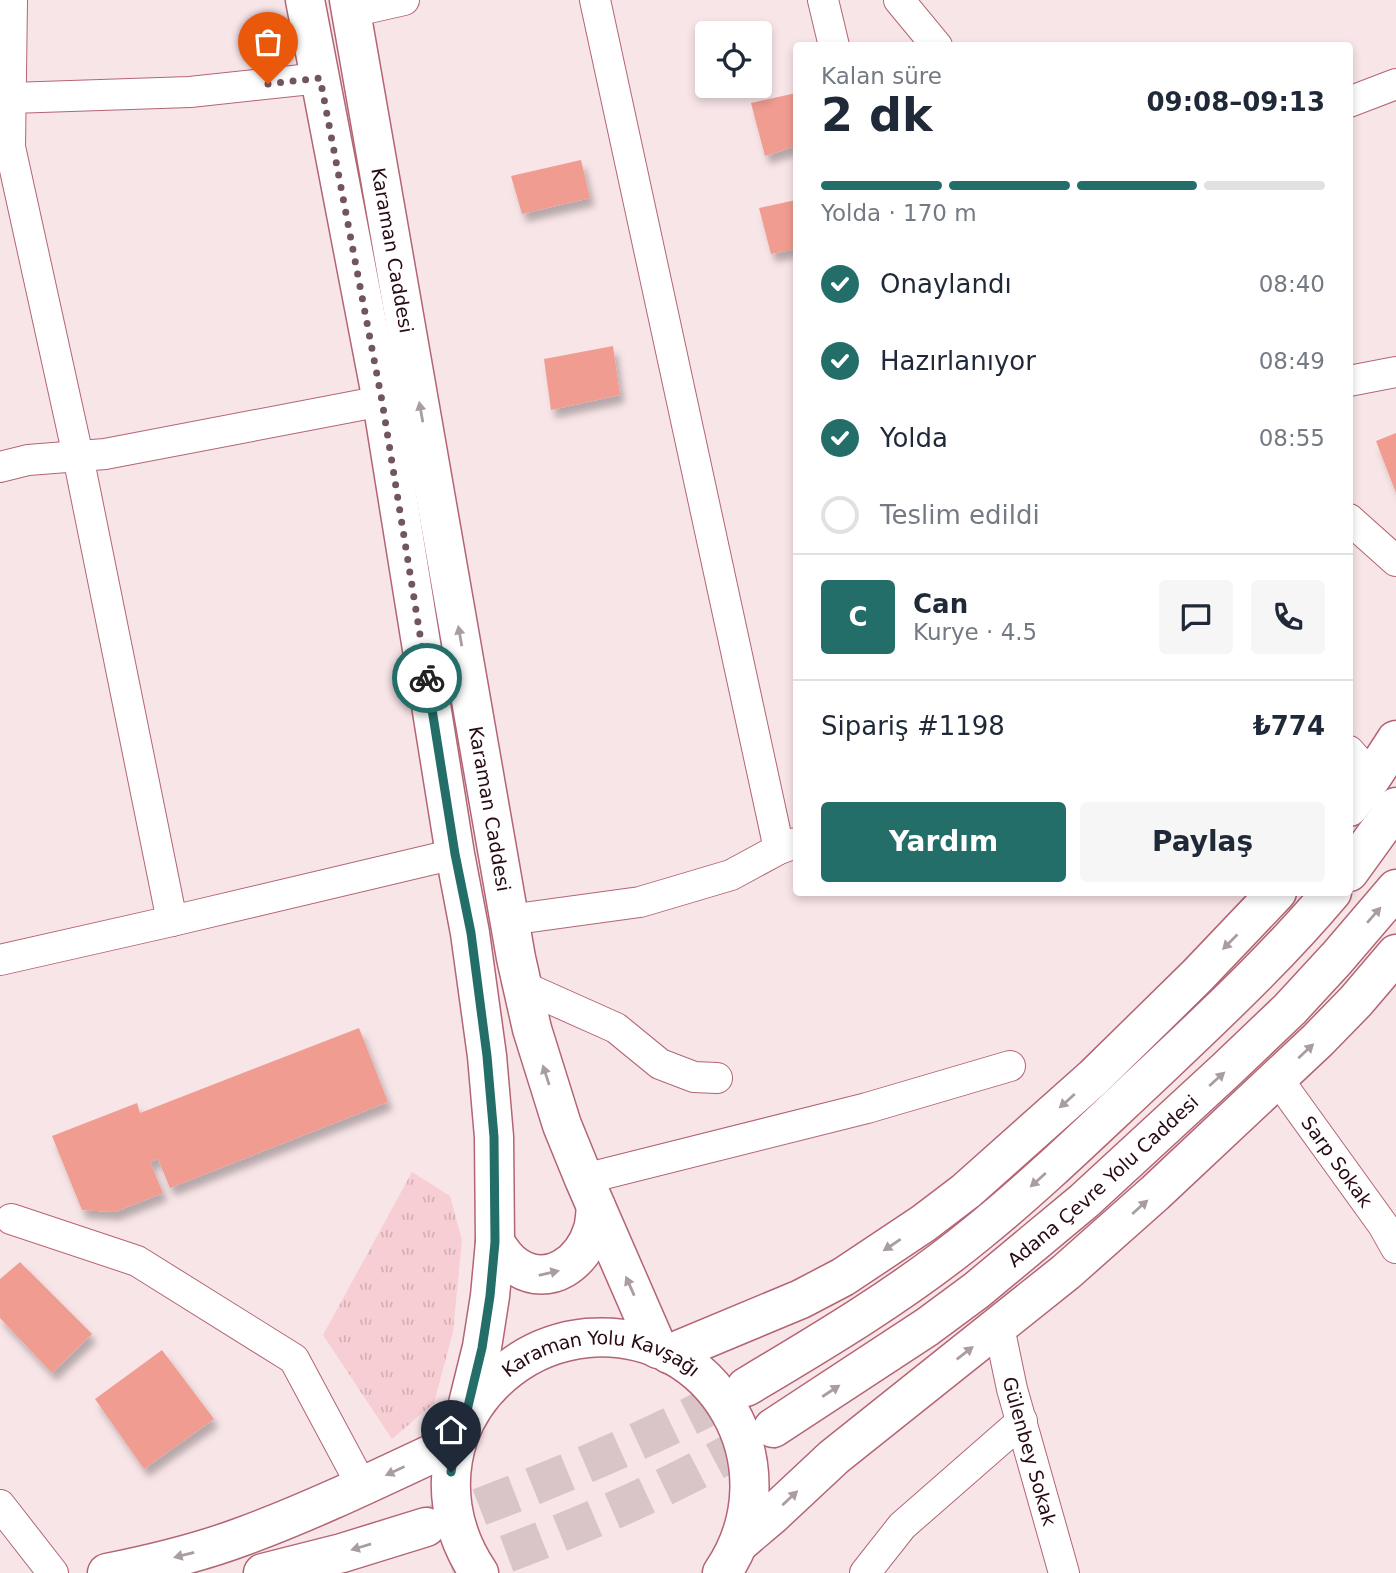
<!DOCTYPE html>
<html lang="tr">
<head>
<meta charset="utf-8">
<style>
  body { margin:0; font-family:"DejaVu Sans",sans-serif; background:#f6f6f7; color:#1f2937; height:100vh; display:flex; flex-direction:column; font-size:26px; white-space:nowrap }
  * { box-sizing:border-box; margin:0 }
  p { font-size:23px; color:#747a83 }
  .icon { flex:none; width:38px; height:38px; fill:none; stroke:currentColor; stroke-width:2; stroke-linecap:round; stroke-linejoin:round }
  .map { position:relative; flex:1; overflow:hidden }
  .drawer { position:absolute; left:793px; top:42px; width:560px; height:854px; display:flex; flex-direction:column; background:#fff; border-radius:7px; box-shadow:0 4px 10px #0003 }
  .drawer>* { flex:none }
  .tools { position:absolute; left:695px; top:21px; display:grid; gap:14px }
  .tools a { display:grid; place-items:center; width:77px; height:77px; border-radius:7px; background:#fff; box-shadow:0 4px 10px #0003; font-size:35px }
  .pin { position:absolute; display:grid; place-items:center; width:60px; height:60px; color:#fff; margin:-72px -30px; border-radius:50% 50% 50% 0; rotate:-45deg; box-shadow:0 0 7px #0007 }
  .pin .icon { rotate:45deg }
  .courier { position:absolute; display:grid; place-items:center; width:70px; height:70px; margin:-35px; border:5px solid #246e69; border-radius:50%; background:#fff; color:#222; box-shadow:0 2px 9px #0007 }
  .headline em { font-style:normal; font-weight:700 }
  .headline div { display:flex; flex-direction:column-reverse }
  .headline { display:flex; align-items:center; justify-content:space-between; height:119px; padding:0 28px }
  h1 { font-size:46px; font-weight:700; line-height:52px }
  .bar { display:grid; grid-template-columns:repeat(4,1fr); gap:10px 7px; align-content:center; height:84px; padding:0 28px }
  .bar i { height:9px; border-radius:5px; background:#e0e1e3 }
  .bar .selected { background:#246e69 }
  .bar p { grid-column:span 4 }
  .line { display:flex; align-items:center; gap:18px; padding:0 28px; border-top:2px solid #e0e1e3 }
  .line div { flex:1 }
  .round { display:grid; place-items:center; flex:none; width:74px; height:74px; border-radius:7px; background:#f6f6f7 }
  ol { padding:0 28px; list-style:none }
  li { display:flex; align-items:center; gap:21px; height:77px }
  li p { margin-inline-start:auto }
  li .icon { padding:7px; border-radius:50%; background:#246e69; color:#fff; stroke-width:4 }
  li:last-child { color:#747a83 }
  li i { width:38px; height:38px; border:4px solid #e0e1e3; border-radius:50% }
  .primary-button { display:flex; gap:14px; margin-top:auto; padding:14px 28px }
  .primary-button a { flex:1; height:80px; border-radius:7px; background:#246e69; color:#fff; font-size:28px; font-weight:700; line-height:80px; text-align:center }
  .primary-button a+a { background:#f6f6f7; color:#1f2937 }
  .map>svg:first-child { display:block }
  .grass { fill:url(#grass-tufts) }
  .building { fill:#f09c91; filter:url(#shadow) }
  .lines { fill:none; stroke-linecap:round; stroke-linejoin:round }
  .trunk-tunnel { stroke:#d9c4c8; stroke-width:38; stroke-dasharray:38 19; stroke-linecap:butt }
  .minor-casing { stroke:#b36574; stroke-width:32 }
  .primary-casing { stroke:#b36574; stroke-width:41 }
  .trunk-casing { stroke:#b36574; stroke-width:41 }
  .minor { stroke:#fff; stroke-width:30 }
  .primary { stroke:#fff; stroke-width:38 }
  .trunk { stroke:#fff; stroke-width:38 }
  .oneway { fill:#a99da0 }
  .done { stroke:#71575c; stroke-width:7; stroke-dasharray:0 12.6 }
  .route { stroke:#246e69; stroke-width:9 }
  .labels { text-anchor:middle; stroke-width:5; stroke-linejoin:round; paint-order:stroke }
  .street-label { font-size:19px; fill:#280a11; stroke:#fff }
</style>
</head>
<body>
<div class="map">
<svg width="1396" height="1573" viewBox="0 0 1396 1573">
  <defs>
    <pattern id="grass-tufts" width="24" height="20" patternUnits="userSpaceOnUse" patternTransform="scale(1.75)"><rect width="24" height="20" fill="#f7ced4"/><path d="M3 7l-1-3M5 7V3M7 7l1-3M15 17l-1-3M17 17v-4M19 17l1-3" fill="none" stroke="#d4b0b5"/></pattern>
    <filter id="shadow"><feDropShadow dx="4.5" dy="8" stdDeviation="3.5" flood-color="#0004"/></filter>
  </defs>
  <rect width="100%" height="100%" fill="#f8e5e8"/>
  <path class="grass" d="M412,1172L450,1196L462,1240L453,1332L434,1403L392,1439L323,1335Z"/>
  <path class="building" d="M796,93V146L765,156L751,103Z
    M581,160L590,198L522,214L511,176Z
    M796,200V249L771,254L759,208Z
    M613,346L620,395L551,410L544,359Z
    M1396,433V493L1376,441Z
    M359,1028L388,1102L170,1188L158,1159L150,1162L163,1193L115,1212L82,1210L52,1136L137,1103L140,1113Z
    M20,1262L92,1334L52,1373L0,1318V1279Z
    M162,1350L214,1419L144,1469L95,1399Z"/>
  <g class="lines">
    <path class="trunk-tunnel" d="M426,1527C536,1487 644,1443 746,1387
      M453,1573C563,1535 672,1489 772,1429"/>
    <g class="minor-casing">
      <g id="minor">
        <path d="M12,0L10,147L78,456L172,921"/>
        <path d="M595,0L779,849L796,843"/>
        <path d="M823,0L834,46"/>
        <path d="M899,0L937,46"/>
        <path d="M351,12L404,0"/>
        <path d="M11,98L190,92L320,78"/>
        <path d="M1349,102L1396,84"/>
        <path d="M1349,381L1396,372"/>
        <path d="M0,467L28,460L105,454L382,401"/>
        <path d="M1349,519L1396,561"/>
        <path d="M1349,751L1372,777"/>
        <path d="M509,920L640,902L731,875L779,849"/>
        <path d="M0,960L172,921L455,854"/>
        <path d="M522,986L616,1028L660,1064L694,1077L717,1078"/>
        <path id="s1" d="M1277,1078L1383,1225L1396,1248"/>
        <path d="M584,1179L867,1108L1010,1066"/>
        <path d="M11,1219L137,1261L294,1359L362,1486"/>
        <path id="s2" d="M999,1327L1012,1389L1064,1573"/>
        <path d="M0,1505L53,1573"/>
        <path d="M865,1573L902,1526L1022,1421"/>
      </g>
    </g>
    <g class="primary-casing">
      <g id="primary">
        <path d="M305,0L382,401L455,854L470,933L487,1056L494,1137L495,1242L490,1296L482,1347L463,1424"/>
        <path id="s3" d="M349,0L516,958L532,1029L562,1125L584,1179L658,1349"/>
        <path d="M495,1242C501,1252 507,1261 517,1267C550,1288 583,1262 593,1229C595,1222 595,1214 596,1207"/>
      </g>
    </g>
    <g class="trunk-casing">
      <g id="trunk">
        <path d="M1349,807L1372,777L1396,740"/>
        <path d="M1349,872L1396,807"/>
        <path d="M669,1354L801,1299L843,1277L924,1223L966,1191L1094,1077L1197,976L1277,892"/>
        <path d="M746,1387C825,1340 904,1293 976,1234C1039,1183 1097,1126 1157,1070C1217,1013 1278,956 1332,892"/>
        <path id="s4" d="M773,1428L927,1327L977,1290L1084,1201L1226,1070L1290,1009L1337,958L1396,889"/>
        <path d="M739,1543L772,1515L834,1457L1066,1272L1155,1193L1318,1040L1356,1001L1396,954"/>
        <path d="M107,1573C152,1564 198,1553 241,1537C315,1510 386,1475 457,1442"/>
        <path d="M263,1573L342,1553L426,1527"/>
        <path id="s5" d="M479,1573C451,1532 443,1483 459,1436C469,1409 487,1386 509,1369C532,1351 558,1341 587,1338C716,1327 794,1467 722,1573"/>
      </g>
    </g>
    <use href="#minor" class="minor"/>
    <use href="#primary" class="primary"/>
    <use href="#trunk" class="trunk"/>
  </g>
  <defs><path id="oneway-solid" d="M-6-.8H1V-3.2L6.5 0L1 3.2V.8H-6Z" transform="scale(1.75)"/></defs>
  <g class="oneway">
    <use href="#oneway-solid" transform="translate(421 412) rotate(-100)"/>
    <use href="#oneway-solid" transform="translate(460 636) rotate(-100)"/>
    <use href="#oneway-solid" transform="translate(1374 915) rotate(-49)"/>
    <use href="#oneway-solid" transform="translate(1230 942) rotate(135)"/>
    <use href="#oneway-solid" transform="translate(1306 1051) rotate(-43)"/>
    <use href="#oneway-solid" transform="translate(546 1075) rotate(-108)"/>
    <use href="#oneway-solid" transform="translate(1217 1079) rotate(-42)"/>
    <use href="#oneway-solid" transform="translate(1067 1101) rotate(138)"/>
    <use href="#oneway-solid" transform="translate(1038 1180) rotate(138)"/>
    <use href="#oneway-solid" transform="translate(1140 1207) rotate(-42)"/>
    <use href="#oneway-solid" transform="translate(892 1245) rotate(146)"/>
    <use href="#oneway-solid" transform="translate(549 1273) rotate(-13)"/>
    <use href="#oneway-solid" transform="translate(630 1286) rotate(-114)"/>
    <use href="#oneway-solid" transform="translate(965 1353) rotate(-38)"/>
    <use href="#oneway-solid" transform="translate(831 1391) rotate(-33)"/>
    <use href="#oneway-solid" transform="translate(395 1471) rotate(155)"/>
    <use href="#oneway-solid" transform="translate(790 1498) rotate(-43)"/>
    <use href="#oneway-solid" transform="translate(361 1547) rotate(163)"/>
    <use href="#oneway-solid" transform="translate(184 1555) rotate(166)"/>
  </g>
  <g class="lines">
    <path class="done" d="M268,84L320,78L382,401L427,678"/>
    <path class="route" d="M427,678L455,854L471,933L487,1056L494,1137L495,1242L490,1296L482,1348L463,1427L455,1449L451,1472"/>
  </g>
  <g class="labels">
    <g class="street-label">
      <text dy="7" stroke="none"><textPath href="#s3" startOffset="254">Karaman Caddesi</textPath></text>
      <text dy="7" stroke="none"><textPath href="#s3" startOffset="821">Karaman Caddesi</textPath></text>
      <text dy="7" stroke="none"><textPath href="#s1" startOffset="103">Sarp Sokak</textPath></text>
      <text dy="7" stroke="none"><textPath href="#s4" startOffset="413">Adana Çevre Yolu Caddesi</textPath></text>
      <text dy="7" stroke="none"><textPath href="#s5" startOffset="327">Karaman Yolu Kavşağı</textPath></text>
      <text dy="7" stroke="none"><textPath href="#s2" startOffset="128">Gülenbey Sokak</textPath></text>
    </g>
  </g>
</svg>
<div class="tools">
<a><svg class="icon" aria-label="locate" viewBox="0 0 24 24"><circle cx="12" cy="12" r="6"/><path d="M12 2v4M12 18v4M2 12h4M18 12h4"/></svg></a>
</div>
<div class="pin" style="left:268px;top:84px;background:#ea580c"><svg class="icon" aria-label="bag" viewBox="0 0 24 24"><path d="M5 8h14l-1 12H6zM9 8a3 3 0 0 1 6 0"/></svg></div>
<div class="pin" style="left:451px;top:1472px;background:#1f2937"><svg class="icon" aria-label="home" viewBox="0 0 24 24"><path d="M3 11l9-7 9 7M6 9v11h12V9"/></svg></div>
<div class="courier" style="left:427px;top:678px"><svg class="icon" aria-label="bike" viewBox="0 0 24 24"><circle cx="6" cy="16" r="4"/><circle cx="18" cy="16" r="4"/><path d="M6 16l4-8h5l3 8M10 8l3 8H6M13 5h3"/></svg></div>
<section class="drawer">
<div class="headline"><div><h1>2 dk</h1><p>Kalan süre</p></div><em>09:08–09:13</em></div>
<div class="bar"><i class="selected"></i><i class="selected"></i><i class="selected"></i><i></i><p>Yolda · 170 m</p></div>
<ol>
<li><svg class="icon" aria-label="check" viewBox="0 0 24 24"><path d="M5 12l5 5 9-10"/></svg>Onaylandı<p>08:40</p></li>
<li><svg class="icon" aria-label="check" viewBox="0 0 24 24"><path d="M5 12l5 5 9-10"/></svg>Hazırlanıyor<p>08:49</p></li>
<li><svg class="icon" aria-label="check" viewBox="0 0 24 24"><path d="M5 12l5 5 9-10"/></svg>Yolda<p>08:55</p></li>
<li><i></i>Teslim edildi</li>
</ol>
<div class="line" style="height:126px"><b class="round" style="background:#246e69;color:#fff">C</b><div><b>Can</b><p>Kurye · 4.5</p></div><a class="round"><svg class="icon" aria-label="chat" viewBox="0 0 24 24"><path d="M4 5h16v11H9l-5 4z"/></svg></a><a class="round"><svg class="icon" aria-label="phone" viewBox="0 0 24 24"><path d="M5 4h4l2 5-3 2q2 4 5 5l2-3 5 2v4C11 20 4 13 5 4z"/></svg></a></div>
<div class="line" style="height:91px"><div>Sipariş #1198</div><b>₺774</b></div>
<div class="primary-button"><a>Yardım</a><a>Paylaş</a></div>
</section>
</div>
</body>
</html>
